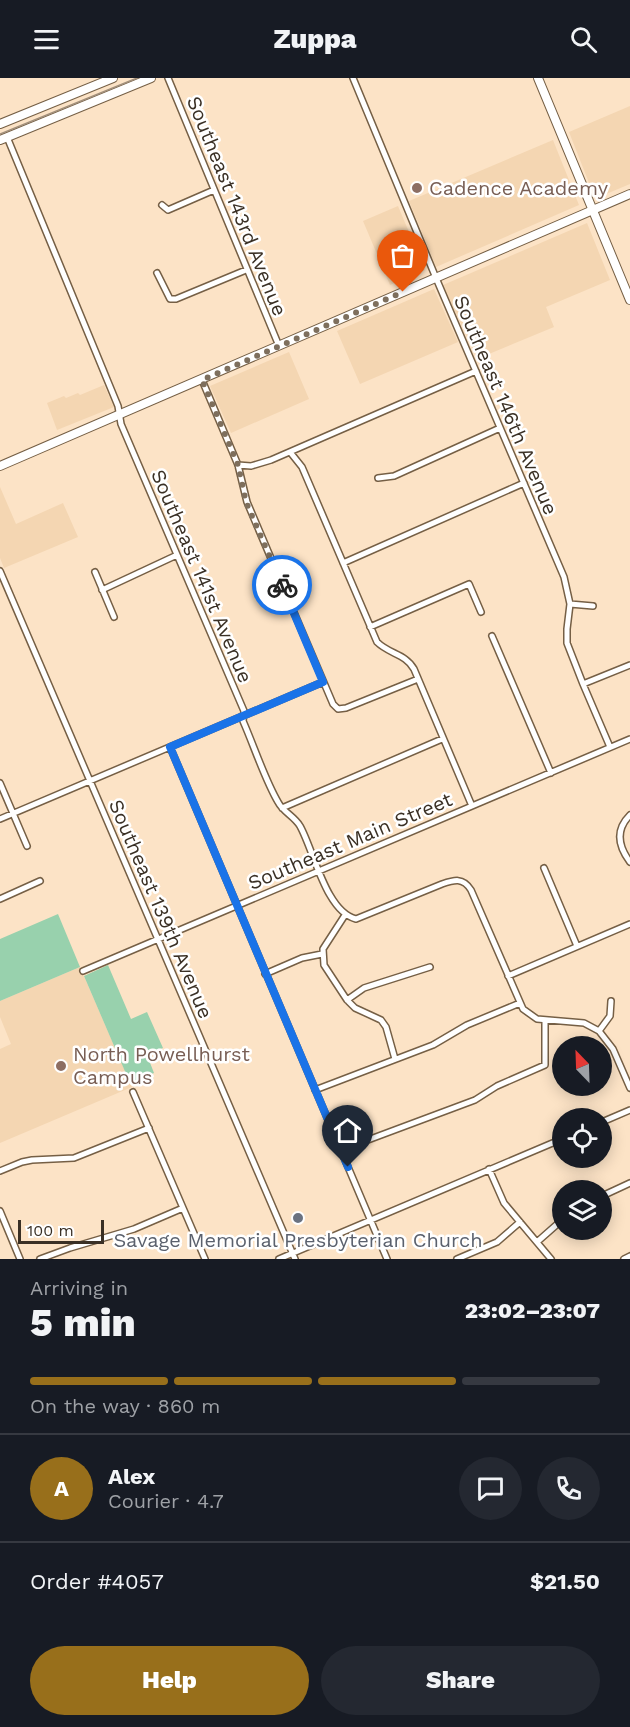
<!DOCTYPE html>
<html lang="en">
<head>
<meta charset="utf-8">
<style>
  body { margin:0; font-family:"Work Sans",sans-serif; background:#242831; color:#f1f3f6; height:100vh; display:flex; flex-direction:column; font-size:22px; white-space:nowrap }
  * { box-sizing:border-box; margin:0 }
  p { font-size:20px; color:#9ea1a6 }
  .icon { flex:none; width:33px; height:33px; fill:none; stroke:currentColor; stroke-width:2; stroke-linecap:round; stroke-linejoin:round }
  .map { position:relative; height:1181px; overflow:hidden }
  .sheet { display:flex; flex-direction:column; background:#171b24; flex:1 }
  .sheet>* { flex:none }
  .needle { width:39px; rotate:337deg }
  .buttons { position:absolute; left:552px; top:958px; display:grid; gap:12px }
  .buttons a { display:grid; place-items:center; width:60px; height:60px; border-radius:50%; background:#171b24; box-shadow:0 3px 15px #0003; font-size:30px }
  .scale { position:absolute; left:18px; bottom:15px; width:86px; box-sizing:border-box; padding-left:6px; border:3px solid #3a3025; border-top:0; font-size:16px; line-height:21px; white-space:nowrap; color:#3a3025; -webkit-text-stroke:4px #fff; paint-order:stroke }
  .pin { position:absolute; display:grid; place-items:center; width:51px; height:51px; color:#fff; margin:-62px -26px; border-radius:50% 50% 50% 0; rotate:-45deg; box-shadow:0 0 6px #0007 }
  .pin .icon { rotate:45deg }
  .courier { position:absolute; display:grid; place-items:center; width:60px; height:60px; margin:-30px; border:4px solid #1a73e8; border-radius:50%; background:#fff; color:#222; box-shadow:0 2px 8px #0007 }
  .overview em { font-style:normal; font-weight:800 }
  .overview div { display:flex; flex-direction:column-reverse }
  .overview { display:flex; align-items:center; justify-content:space-between; height:102px; padding:0 30px }
  h1 { font-size:39px; font-weight:800; line-height:45px }
  .bar { display:grid; grid-template-columns:repeat(4,1fr); gap:9px 6px; align-content:center; height:72px; padding:0 30px }
  .bar i { height:8px; border-radius:4px; background:#363941 }
  .bar .selected { background:#986f1b }
  .bar p { grid-column:span 4 }
  .line { display:flex; align-items:center; gap:15px; padding:0 30px; border-top:2px solid #363941 }
  .line div { flex:1 }
  .round { display:grid; place-items:center; flex:none; width:63px; height:63px; border-radius:32px; background:#242831 }
  .primary-button { display:flex; gap:12px; margin-top:auto; padding:12px 30px }
  .primary-button a { flex:1; height:69px; border-radius:36px; background:#986f1b; color:#fff; font-size:24px; font-weight:800; line-height:69px; text-align:center }
  .primary-button a+a { background:#242831; color:#f1f3f6 }
  header { display:flex; justify-content:space-between; align-items:center; height:78px; padding:0 30px; background:#171b24; font-size:27px; font-weight:800 }
  .map>svg:first-child { display:block }
  .built { fill:#f4d6b2 }
  .green { fill:#98d1ad }
  .lines { fill:none; stroke-linecap:round; stroke-linejoin:round }
  .street-casing { stroke:#755f45; stroke-width:8 }
  .secondary-casing { stroke:#755f45; stroke-width:10 }
  .primary-casing { stroke:#755f45; stroke-width:10 }
  .street { stroke:#fff; stroke-width:5 }
  .secondary { stroke:#fff; stroke-width:8 }
  .primary { stroke:#fff; stroke-width:8 }
  .tram { stroke:#a2907c; stroke-width:1.5 }
  .done { stroke:#7e6f5d; stroke-width:6; stroke-dasharray:0 10.8 }
  .route { stroke:#1a73e8; stroke-width:8 }
  .education-dot { fill:#8d6e63; stroke:#fff; stroke-width:2 }
  .worship-dot { fill:#6b7280; stroke:#fff; stroke-width:2 }
  .labels { text-anchor:middle; stroke-width:5; stroke-linejoin:round; paint-order:stroke }
  .education-label { font-size:20px; fill:#785e54; stroke:#fff; text-anchor:start }
  .street-label { font-size:20px; fill:#3a3025; stroke:#fff }
  .worship-label { font-size:20px; fill:#5b616d; stroke:#fff }
</style>
</head>
<body>
<header><svg class="icon" aria-label="menu" viewBox="0 0 24 24"><path d="M4 6h16M4 12h16M4 18h16"/></svg>Zuppa<svg class="icon" aria-label="search" viewBox="0 0 24 24"><circle cx="10" cy="10" r="6"/><path d="M15 15l6 6"/></svg></header>
<div class="map">
<svg width="630" height="1181" viewBox="0 0 630 1181">
  <rect width="100%" height="100%" fill="#fce3c6"/>
  <path class="built" d="M630,28V106L599,119L593,115L569,54Z
    M553,62L579,127L436,189L409,123Z
    M398,128L425,192L390,207L363,143Z
    M587,145L610,202L546,229L554,249L477,281L443,207Z
    M434,211L458,264L360,306L337,253Z
    M289,274L309,321L231,355L210,308Z
    M104,307L114,329L57,352L47,325L64,318L66,320L78,315L80,317Z
    M0,409L16,446L63,425L78,459L4,490L0,480Z
    M80,889L132,1009L0,1065V971L11,966L0,939V923Z"/>
  <path class="green" d="M58,836L80,889L0,923V861Z
    M108,887L131,941L147,934L163,970L147,977L154,995L130,1005L84,898Z"/>
  <g class="lines">
    <g class="street-casing">
      <path id="street" d="M168,0L279,268
        M353,0L436,200L564,499L570,526L567,551V565L583,606L610,669
        M7,59L118,328L121,346L244,633L243,643C254,668 265,702 278,724C283,734 294,738 300,748C314,773 326,834 356,841L442,806C454,802 463,799 471,812L523,931L537,941L584,945L599,953L613,971L630,1010
        M162,127L168,132L214,112
        M157,195L170,221H176L246,192
        M202,302L238,387L247,424L333,626L338,631L346,630L418,601
        M290,374L302,389L377,564C389,576 406,576 414,591L472,728
        M238,387L251,388L271,382L476,293
        M378,400L394,398L500,350
        M343,485L524,405
        M0,493L295,1181
        M95,494L114,539
        M102,512L177,477
        M570,526L593,528
        M370,549L469,506L481,534
        M492,558L551,695
        M583,606L630,587
        M170,669L387,1181
        M0,705L27,768
        M282,730L442,661
        M630,737C615,752 618,768 630,784
        M0,741L323,604
        M544,790L577,868
        M0,821L40,803
        M345,837L323,871L324,887L347,922L355,930L381,942L386,949L395,981
        M83,893L630,661
        M265,896L302,880L322,876
        M508,898L630,846
        M347,922L364,910L430,889
        M599,953L610,938L611,923
        M315,1012L433,967L467,947L520,925
        M133,1014L205,1181
        M602,1044L630,1032
        M341,1072L475,1022L497,1008L545,987V942
        M489,1091L504,1125L551,1181
        M0,1093L22,1084L32,1082L74,1080L149,1050
        M602,1118L630,1105
        M0,1133L20,1181
        M537,1164L562,1142
        M40,1181L70,1170L134,1151L183,1130
        M279,1181L562,1061
        M457,1181L497,1164L520,1144
        M624,1181L630,1178"/>
    </g>
    <g class="secondary-casing">
      <path id="secondary" d="M538,0L630,222
        M0,46L113,0
        M0,62L151,0"/>
    </g>
    <g class="primary-casing">
      <path id="primary" d="M0,388L630,116"/>
    </g>
    <use href="#street" class="street"/>
    <use href="#secondary" class="secondary"/>
    <use href="#primary" class="primary"/>
    <path class="tram" d="M0,56L137,0"/>
  </g>
  <g class="lines">
    <path class="done" d="M282,507L246,424L238,387L202,302L403,214"/>
    <path class="route" d="M282,507L323,604L170,669L348,1089"/>
  </g>
  <g class="education-dot">
    <circle cx="417" cy="110" r="6"/>
    <circle cx="61" cy="988" r="6"/>
  </g>
  <circle class="worship-dot" cx="298" cy="1140" r="6"/>
  <g class="labels">
    <g class="education-label">
      <text x="429" y="117">Cadence Academy</text>
      <text x="73" y="983">North Powellhurst<tspan x="73" dy="23">Campus</tspan></text>
    </g>
    <g class="street-label">
      <text transform="translate(237 128) rotate(68)" y="7">Southeast 143rd Avenue</text>
      <text transform="translate(506 327) rotate(67)" y="7">Southeast 146th Avenue</text>
      <text transform="translate(202 498) rotate(67)" y="7">Southeast 141st Avenue</text>
      <text transform="translate(350 763) rotate(-23)" y="7">Southeast Main Street</text>
      <text transform="translate(161 831) rotate(67)" y="7">Southeast 139th Avenue</text>
    </g>
    <g class="worship-label">
      <text x="298" y="1169">Savage Memorial Presbyterian Church</text>
    </g>
  </g>
</svg>
<div class="buttons">
<a><svg class="needle" viewBox="-14 -14 28 28"><path d="M0-13l5 13h-10z" fill="#e53935"/><path d="M0 13l5-13h-10z" fill="#9ea1a6"/></svg></a>
<a><svg class="icon" aria-label="locate" viewBox="0 0 24 24"><circle cx="12" cy="12" r="6"/><path d="M12 2v4M12 18v4M2 12h4M18 12h4"/></svg></a>
<a><svg class="icon" aria-label="layers" viewBox="0 0 24 24"><path d="M12 4l9 5-9 5-9-5zM3 14l9 5 9-5"/></svg></a>
</div>
<div class="scale">100 m</div>
<div class="pin" style="left:403px;top:214px;background:#ea580c"><svg class="icon" aria-label="bag" viewBox="0 0 24 24"><path d="M5 8h14l-1 12H6zM9 8a3 3 0 0 1 6 0"/></svg></div>
<div class="pin" style="left:348px;top:1089px;background:#1f2937"><svg class="icon" aria-label="home" viewBox="0 0 24 24"><path d="M3 11l9-7 9 7M6 9v11h12V9"/></svg></div>
<div class="courier" style="left:282px;top:507px"><svg class="icon" aria-label="bike" viewBox="0 0 24 24"><circle cx="6" cy="16" r="4"/><circle cx="18" cy="16" r="4"/><path d="M6 16l4-8h5l3 8M10 8l3 8H6M13 5h3"/></svg></div>
</div>
<section class="sheet">
<div class="overview"><div><h1>5 min</h1><p>Arriving in</p></div><em>23:02–23:07</em></div>
<div class="bar"><i class="selected"></i><i class="selected"></i><i class="selected"></i><i></i><p>On the way · 860 m</p></div>
<div class="line" style="height:108px"><b class="round" style="background:#986f1b;color:#fff">A</b><div><b>Alex</b><p>Courier · 4.7</p></div><a class="round"><svg class="icon" aria-label="chat" viewBox="0 0 24 24"><path d="M4 5h16v11H9l-5 4z"/></svg></a><a class="round"><svg class="icon" aria-label="phone" viewBox="0 0 24 24"><path d="M5 4h4l2 5-3 2q2 4 5 5l2-3 5 2v4C11 20 4 13 5 4z"/></svg></a></div>
<div class="line" style="height:78px"><div>Order #4057</div><b>$21.50</b></div>
<div class="primary-button"><a>Help</a><a>Share</a></div>
</section>
</body>
</html>
